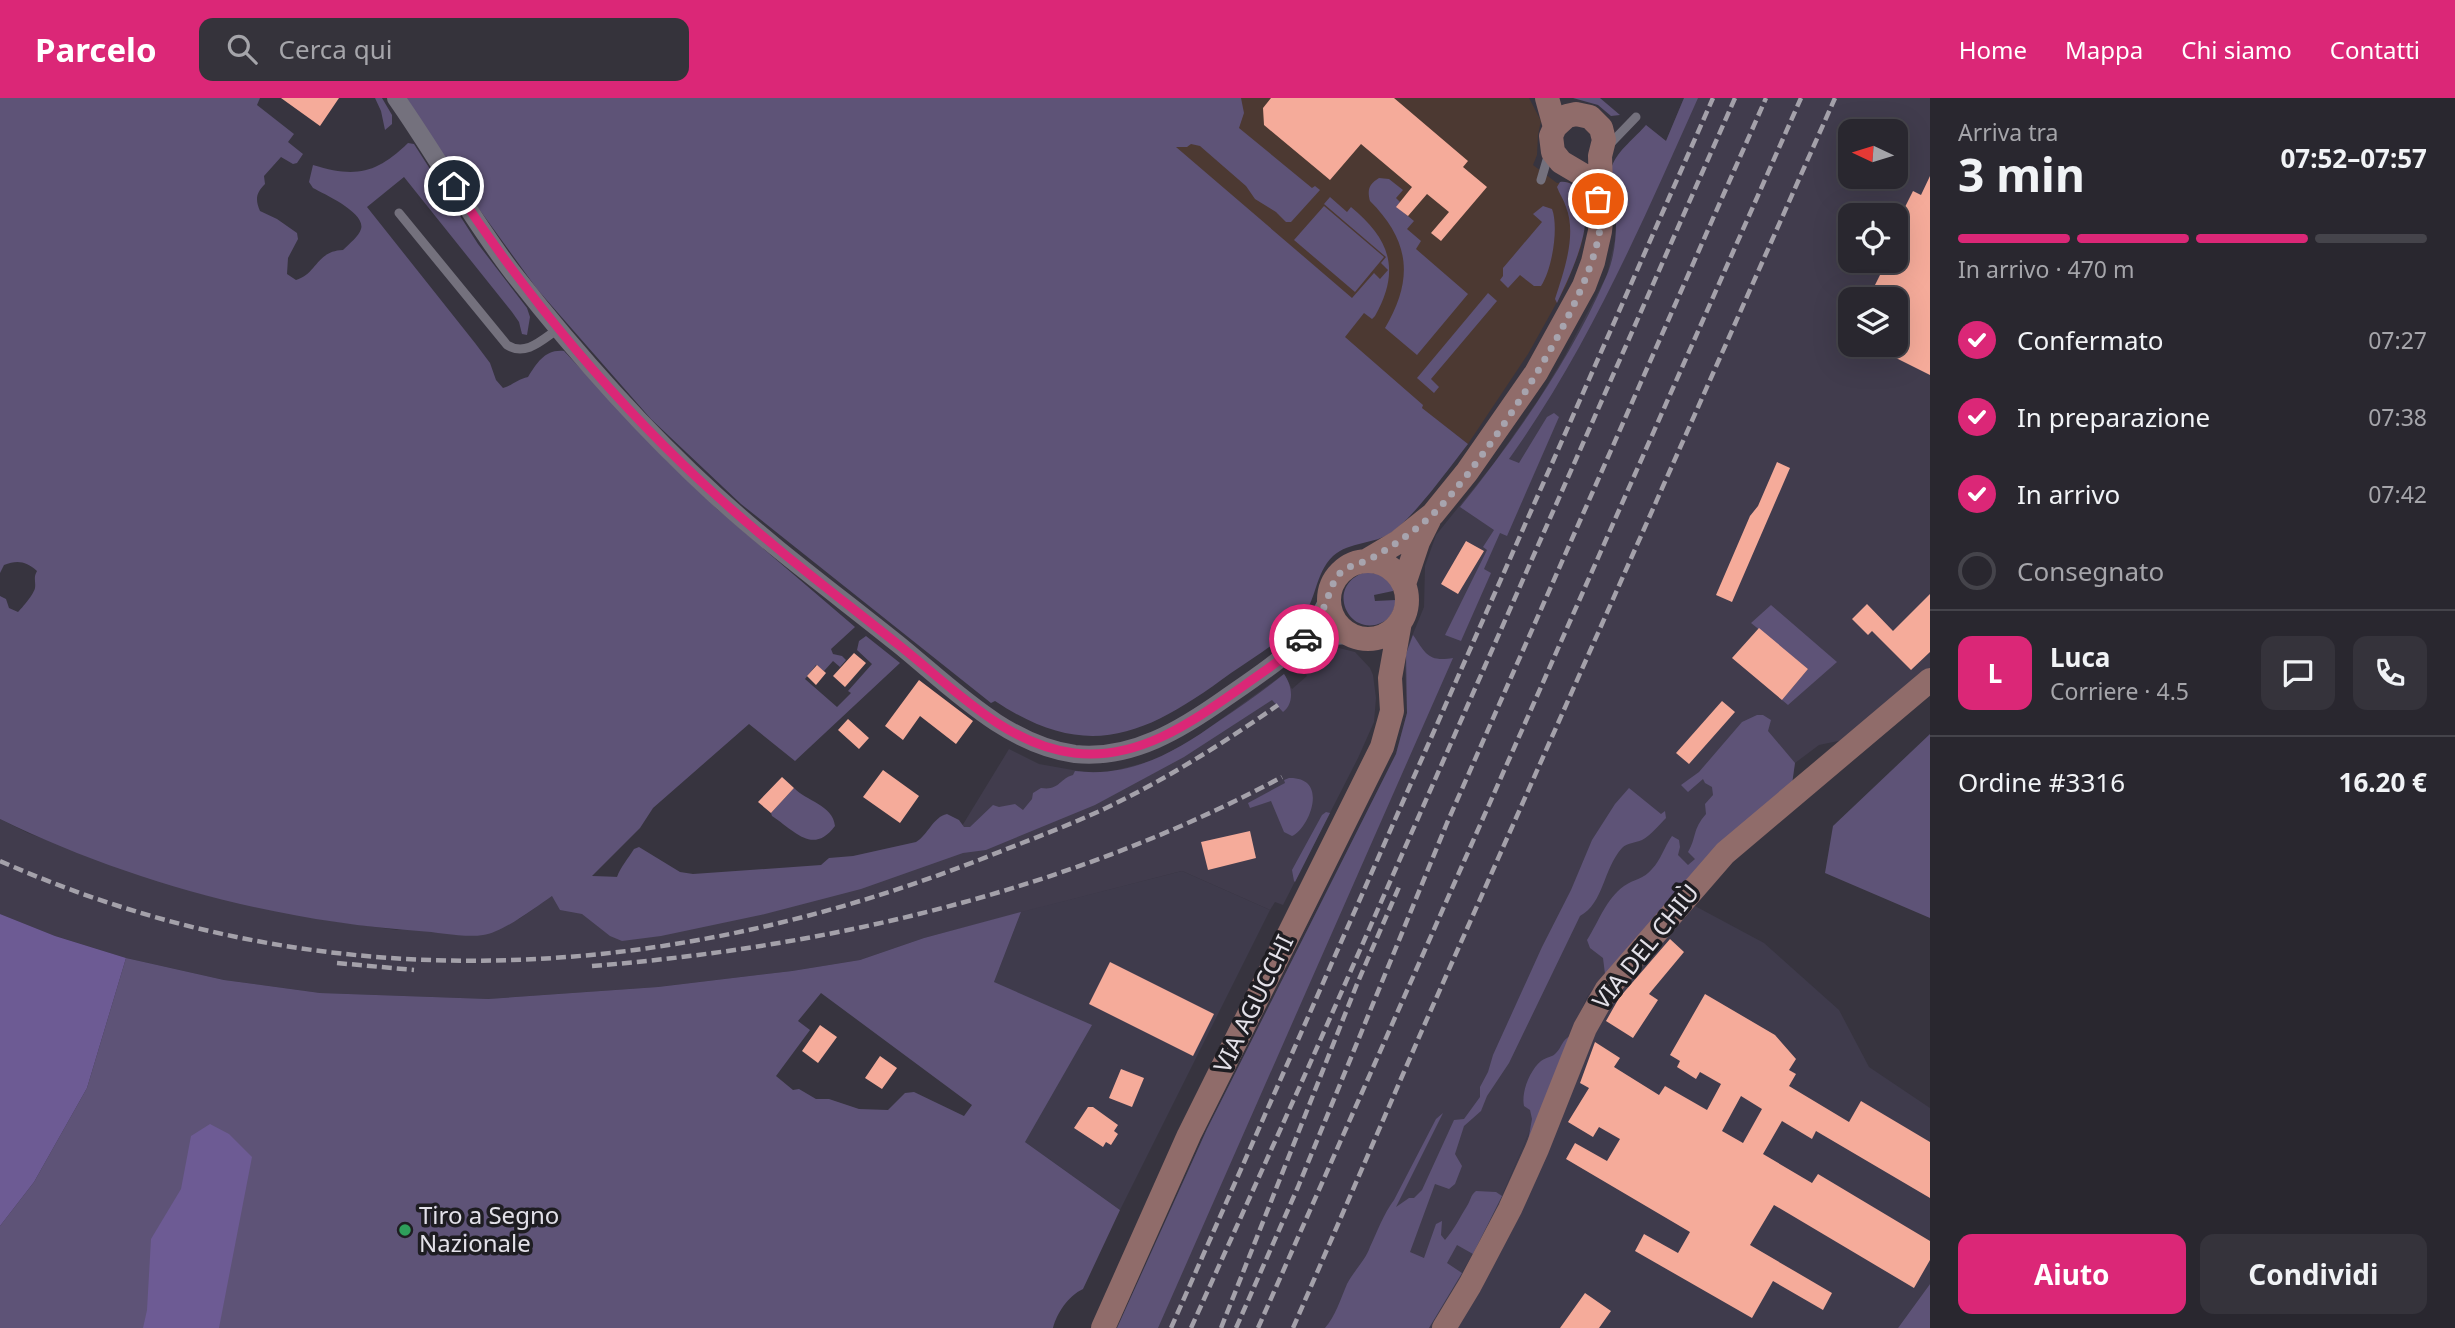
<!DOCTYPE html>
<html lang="it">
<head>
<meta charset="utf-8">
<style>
  body { margin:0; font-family:"Noto Sans",sans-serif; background:#35333b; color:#f1f3f6; height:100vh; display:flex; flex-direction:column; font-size:26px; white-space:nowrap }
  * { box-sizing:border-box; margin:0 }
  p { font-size:23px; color:#a5a5aa }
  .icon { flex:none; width:38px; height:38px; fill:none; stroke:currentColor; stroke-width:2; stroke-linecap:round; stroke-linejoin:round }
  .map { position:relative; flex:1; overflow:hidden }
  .drawer { display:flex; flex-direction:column; background:#29272f; width:525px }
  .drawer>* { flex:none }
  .needle { width:46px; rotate:274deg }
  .controls { position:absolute; left:1838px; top:21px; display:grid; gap:14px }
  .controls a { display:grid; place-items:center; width:70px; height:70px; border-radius:14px; background:#29272f; box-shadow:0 7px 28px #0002,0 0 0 2px #45444b; font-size:35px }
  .pin { position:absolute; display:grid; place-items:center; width:60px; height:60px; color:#fff; margin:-30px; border:4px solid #fff; border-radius:50%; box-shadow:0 2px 7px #0007 }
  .courier { position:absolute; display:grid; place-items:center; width:70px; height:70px; margin:-35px; border:5px solid #db2777; border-radius:50%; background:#fff; color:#222; box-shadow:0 2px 9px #0007 }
  .summary em { font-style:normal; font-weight:700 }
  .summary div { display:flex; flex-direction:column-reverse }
  .summary { display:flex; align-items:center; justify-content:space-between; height:119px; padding:0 28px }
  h1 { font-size:46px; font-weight:700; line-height:52px }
  .bar { display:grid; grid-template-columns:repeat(4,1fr); gap:10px 7px; align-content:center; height:84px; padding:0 28px }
  .bar i { height:9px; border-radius:5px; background:#45444b }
  .bar .current { background:#db2777 }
  .bar p { grid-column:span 4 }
  .line { display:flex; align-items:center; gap:18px; padding:0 28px; border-top:2px solid #45444b }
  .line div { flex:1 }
  .round { display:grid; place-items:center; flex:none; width:74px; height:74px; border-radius:14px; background:#35333b }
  ol { padding:0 28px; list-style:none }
  li { display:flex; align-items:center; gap:21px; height:77px }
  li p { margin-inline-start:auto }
  li .icon { padding:7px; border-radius:50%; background:#db2777; color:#fff; stroke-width:4 }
  li:last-child { color:#a5a5aa }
  li i { width:38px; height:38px; border:4px solid #45444b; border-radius:50% }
  .cta { display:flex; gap:14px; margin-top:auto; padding:14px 28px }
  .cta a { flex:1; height:80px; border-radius:14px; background:#db2777; color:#fff; font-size:28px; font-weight:700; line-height:80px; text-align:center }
  .cta a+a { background:#35333b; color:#f1f3f6 }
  header { display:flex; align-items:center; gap:42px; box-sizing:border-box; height:98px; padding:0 35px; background:#db2777; color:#fff }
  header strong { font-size:33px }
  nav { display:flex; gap:38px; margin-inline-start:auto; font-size:24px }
  .search { width:490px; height:63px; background:#35333b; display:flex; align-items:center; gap:18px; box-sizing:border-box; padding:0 24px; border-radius:14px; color:#a5a5aa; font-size:26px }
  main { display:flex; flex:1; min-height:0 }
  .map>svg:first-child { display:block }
  .built { fill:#413c4d; fill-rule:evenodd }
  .industrial { fill:#3f3b4c }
  .education { fill:#4c3932 }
  .green { fill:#5e5377; fill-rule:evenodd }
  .forest { fill:#6d5b94 }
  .building { fill:#f5ab9a; fill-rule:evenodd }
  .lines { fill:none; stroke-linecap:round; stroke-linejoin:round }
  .lane { stroke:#74717d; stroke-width:9 }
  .street { stroke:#74717d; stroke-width:18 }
  .secondary { stroke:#906c6a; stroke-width:24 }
  .rail { stroke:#a4a1aa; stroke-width:4.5; stroke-dasharray:10 5; stroke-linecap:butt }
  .done { stroke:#a7a4ae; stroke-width:7; stroke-dasharray:0 12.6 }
  .route { stroke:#db2777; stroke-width:9 }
  .leisure-dot { fill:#2e9e5b; stroke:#1e1d22; stroke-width:2.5 }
  .labels { text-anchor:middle; stroke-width:7; stroke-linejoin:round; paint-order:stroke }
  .street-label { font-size:24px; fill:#e3e1e9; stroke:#1e1d22 }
  .poi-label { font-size:24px; fill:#e3e1e9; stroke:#1e1d22; text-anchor:start }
</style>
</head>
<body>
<header>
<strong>Parcelo</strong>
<div class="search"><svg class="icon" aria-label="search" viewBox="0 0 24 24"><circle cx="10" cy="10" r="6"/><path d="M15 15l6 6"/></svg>Cerca qui</div>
<nav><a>Home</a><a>Mappa</a><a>Chi siamo</a><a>Contatti</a></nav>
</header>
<main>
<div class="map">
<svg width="1930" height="1230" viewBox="0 0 1930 1230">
  <rect width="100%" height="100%" fill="#37343f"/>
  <path class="built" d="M1684,0H1930V573L1843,642L1819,647L1795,665L1792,686L1588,897L1502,1098L1473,1156L1429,1230H1117L1207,1031L1396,656L1407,615L1405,568L1408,548L1424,509L1425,468L1436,437L1494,365L1538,302L1563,261L1607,177L1616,137V110L1612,80L1615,62L1646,27L1666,43ZM1850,33H1895V79H1850ZM1850,117H1895V163H1850ZM1850,201H1895V247H1850Z
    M1335,549L1355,554L1370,570L1373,577L1376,600L1374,624L1358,660L1283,807L1275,804L1270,812L1182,773L924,840L860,862L792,873L658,889L488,901L320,895L224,882L126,860L55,838L0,816V721L28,735L141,777L202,796L325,822L397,832L519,821L552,798L591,778L679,780L790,779L919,750L962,728L1009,651L1039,666L1084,674H1109L1155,662L1192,642L1284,576L1292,591L1307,578L1299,565L1319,552Z"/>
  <path class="industrial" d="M1182,773L1270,812L1120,1112L1025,1044L994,884L1021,814Z
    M1677,793L1695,808L1764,845L1839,912L1869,969L1930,1010V1186L1898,1230H1429L1473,1156L1502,1098L1588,897Z"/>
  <path class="education" d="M1136,0H1529L1541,23L1538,37L1537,57L1533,67L1557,85L1567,84L1574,87L1583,103L1584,132L1581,149L1566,188L1528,256L1468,346L1421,310L1107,44Z"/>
  <path class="green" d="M0,0H260L257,7L294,36L288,44L303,56L297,65L293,66L281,59L264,78L265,86C256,95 255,101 260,113L277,121L297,135L298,141L288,160L287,176L296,182C317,176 316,153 343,152C349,146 359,138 361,131C366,115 326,97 313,90L309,84L313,67C355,80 376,76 408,45L414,46L478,146L527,210L530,219L527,237L522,236L519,224L512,214L404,79L367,109L475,245L490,265L496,282L503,290C513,287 518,281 528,279C537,265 545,251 564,253L667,363L716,410L855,529L831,551L833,556L842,558L846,562L840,569L833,563L824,573L816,567L805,581L837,609L851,595L848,593L872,566L857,552L859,543L866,538L900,565L795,663L749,626L653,710L640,730L592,778L617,779C621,768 628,761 634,751L639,749L680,774L693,776L821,767L829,760L853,758L916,744C928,737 933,719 947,716L959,722L964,729H970L993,707L999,709L1015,706L1023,712L1032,701L1033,695L1041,690C1059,693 1059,681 1073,677L1075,673C1131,680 1175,654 1219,623C1241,608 1263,593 1284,576C1292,587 1295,605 1283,614L1272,602L1184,659L1095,707L986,752L963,755L861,791L765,816L661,838L622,843L610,838L582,816L560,812L552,798C536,809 502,835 483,837C465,840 438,834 419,833C276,823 129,784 0,721V498L6,501L9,510L18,514C22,510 34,496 35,490C36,483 33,480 37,473C26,463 17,462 4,467L0,475Z
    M375,0H382L392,17V26L385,32L381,13Z
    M406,0H1241L1244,15L1239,30L1312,90L1315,88L1320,92L1291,124H1286L1276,114L1255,101L1246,88L1200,48L1191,46L1187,49H1176L1352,200L1374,175L1380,181L1388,172L1381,165L1386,159L1324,106L1330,99L1347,114L1351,109C1390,141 1401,172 1375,218L1372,221L1364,215L1345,239L1423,307L1422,310L1468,346C1449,370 1415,418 1392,434C1374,447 1350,443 1333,458C1314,476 1317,505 1299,523C1280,544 1254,559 1231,575C1148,636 1089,666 995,603L991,605L741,406L651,321L537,191L479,111Z
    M1573,0H1600L1620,17L1611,18L1598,7Z
    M1684,0H1698C1642,125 1589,249 1509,361L1519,365L1547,319L1554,315L1559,319L1507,438L1500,435L1484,471L1491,475L1461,543L1445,537L1487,452L1483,449L1494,432L1460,409C1516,339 1571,261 1606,179C1617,155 1617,126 1615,100C1614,90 1610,78 1612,68C1617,53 1636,39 1646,27L1666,43Z
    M1379,80L1389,81L1403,92L1396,100L1400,104L1397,109L1414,123L1407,131L1421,143L1416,151L1468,196L1417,257L1385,230C1414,181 1410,143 1370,103C1367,92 1369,86 1379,80Z
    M1560,84C1569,83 1574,87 1579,93C1599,121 1569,179 1557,205L1555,201C1564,173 1577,137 1566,109C1564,102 1559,95 1557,89Z
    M1324,108L1384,159L1355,194L1294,142Z
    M1543,108L1552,111C1559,129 1552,172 1541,188H1534L1520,177L1508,190L1500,182L1503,178V170L1542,124L1533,116Z
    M1488,195L1497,203L1431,281L1439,289L1434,295L1417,280Z
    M1366,474L1383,477L1394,490L1393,493L1374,497L1375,503L1396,502C1395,511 1391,520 1383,524C1349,542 1323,487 1366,474Z
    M1771,507L1837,564L1788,607L1782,602L1808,571L1751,525Z
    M1413,537C1426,556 1428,564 1453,560L1158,1230H1117L1207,1031L1396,656L1407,615L1406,556Z
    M1757,617H1763L1771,622L1768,633L1795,665L1792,686L1605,876L1603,860L1590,850L1587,842C1599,823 1606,801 1624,788C1634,781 1644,781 1652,771C1661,762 1664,749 1672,738L1679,742L1680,749L1678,757L1688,767L1695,761L1688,754C1697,739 1692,732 1706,716L1705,706L1713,697L1712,689L1705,685L1703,681L1688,694L1681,687L1699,674L1742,624Z
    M1930,636V820L1825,775L1833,728Z
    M1289,680C1331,679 1308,732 1292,738L1284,734L1271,703L1250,710L1248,705L1285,685L1284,682Z
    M794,690C806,703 833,707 835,728C813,757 796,734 772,718L771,715Z
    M1629,690L1661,716L1665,713L1666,720C1659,727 1651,737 1642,742C1635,745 1627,745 1622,750C1603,771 1604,805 1580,818L1509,965L1487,998L1481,1013L1464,1028L1455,1056L1462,1068L1455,1086L1449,1091L1435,1086L1410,1154L1424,1160L1436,1126L1442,1123L1441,1137L1445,1142C1454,1132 1460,1119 1467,1108C1471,1102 1470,1098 1476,1093L1496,1094L1502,1098L1473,1156L1457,1147L1447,1165L1462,1175L1429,1230H1325C1335,1219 1341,1200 1347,1186C1353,1174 1365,1163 1370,1149C1377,1134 1384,1115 1394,1102L1436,1021L1443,1015L1396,1109L1409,1100H1414L1422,1092L1454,1022L1464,1021L1480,999V989L1488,974L1493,957L1542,849L1571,792L1592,742L1615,706Z
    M1326,714L1330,715L1295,784L1294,783L1292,772L1322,717Z
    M1021,814L994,884L1092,927L1025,1044L1120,1112L1083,1191C1068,1198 1057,1215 1053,1230H0V1128L34,1084L87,990L126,860L224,882L320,895L488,901L658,889L792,873L860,862L924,840ZM821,895L972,1007L964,1018L914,994L905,995L888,1012L859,1011L829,1001H816L799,991L793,992L776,978L810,932L798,923Z
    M1570,938L1528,1043L1532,1021L1530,1012L1524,1008C1521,994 1530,972 1541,963C1546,959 1553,959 1556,955C1562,949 1562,942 1570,938Z
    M1930,1186V1230H1898Z"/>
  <path class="forest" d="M0,816L55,838L126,860L87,990L34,1084L0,1128Z
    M210,1026L229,1036L252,1059L219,1230H143L147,1212L151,1141L181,1091L191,1038Z"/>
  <path class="building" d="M281,0H339L320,28Z
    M1271,0H1394L1468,63L1463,69L1487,89L1441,143L1431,135L1449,114L1427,96L1408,118L1396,109L1412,89L1361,46L1330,82L1264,27L1263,10Z
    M1930,78V277L1870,247H1895V201H1868L1887,163H1895V147L1903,133L1895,129L1913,93L1921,97Z
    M1777,364L1790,370L1732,504L1716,497L1750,418L1758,408Z
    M1466,443L1484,453L1458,496L1441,486Z
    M1930,496V554L1911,572L1872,533L1868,537L1852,521L1867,506L1893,533Z
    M1759,530L1808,571L1782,602L1732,560Z
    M854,555L866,565L845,589L833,578Z
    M817,567L826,575L816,587L807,578Z
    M919,582L973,623L956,646L920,618L903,642L885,628Z
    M1722,603L1735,614L1689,666L1676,655Z
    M848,621L869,640L859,651L838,632Z
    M883,672L919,698L900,725L863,699Z
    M782,679L794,690L771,715L758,704Z
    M1250,733L1256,760L1208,772L1201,744Z
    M1670,841L1684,854L1649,896L1658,902L1633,940L1606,923L1619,900Z
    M1110,864L1214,916L1193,958L1089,906Z
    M1705,896L1775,937L1796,961L1789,972L1796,976L1789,988L1849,1024L1861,1003L1930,1044V1100L1816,1033L1812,1041L1782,1023L1763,1056L1812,1085L1818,1076L1930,1143V1162L1914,1190L1774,1107L1750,1147L1832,1195L1823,1212L1773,1183L1752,1220L1635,1153L1644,1136L1678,1155L1690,1134L1566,1061L1575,1045L1607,1063L1620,1041L1599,1029L1593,1039L1568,1024L1589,990L1580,985L1595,944L1620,960L1614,969L1659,997L1665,988L1707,1012L1721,986L1700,974L1696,981L1677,969L1680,963L1670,957ZM1741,998L1762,1011L1743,1045L1722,1033Z
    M820,927L837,939L818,965L802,953Z
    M880,958L897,970L882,991L865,980Z
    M1121,971L1144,980L1132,1009L1109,1000Z
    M1088,1009H1093L1118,1027L1114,1033L1118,1036L1111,1047L1106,1044L1103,1049L1074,1030Z
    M1585,1195L1611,1213L1599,1230H1560Z"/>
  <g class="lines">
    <path class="lane" d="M1609,47L1636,19
      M1541,82L1549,55
      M399,115L507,247C526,259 543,241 558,231"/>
    <path class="street" d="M396,0C436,57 470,119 513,175C574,253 642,330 715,397C773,450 837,497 898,546C950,588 1006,647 1075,656C1132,662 1182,631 1227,599C1271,568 1306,549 1330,498
      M1301,545L1331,538L1352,537"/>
    <path class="secondary" d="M1547,0L1555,29
      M1366,463L1398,444L1433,416L1467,374L1536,275L1584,188L1593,164L1600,133L1601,124V88L1600,58L1604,42L1601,30L1590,19L1576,16L1567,18L1555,29L1551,38L1553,54L1561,64L1583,77L1601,109
      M1329 502a39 39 0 1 1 78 0a39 39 0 1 1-78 0Z
      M1404,486L1418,444L1429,422
      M1103,1230L1189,1037L1382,649L1392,613L1390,580L1400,524
      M1444,1230L1470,1187L1510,1111L1537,1051L1585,930L1607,891L1725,755L1930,582"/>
    <path class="rail" d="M0,763C321,905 657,887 979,762C1021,745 1063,730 1104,711C1165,682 1222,646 1278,607
      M337,865L414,872
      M592,868C830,849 1071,792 1282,679
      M1171,1230L1713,0
      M1191,1230L1308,970L1735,0
      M1221,1230L1357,886L1399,789
      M1236,1230L1298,1089L1447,725L1766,0
      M1258,1230L1801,0
      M1293,1230L1423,930L1835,0"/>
  </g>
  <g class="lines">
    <path class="done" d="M1304,541L1320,519L1335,481L1341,474C1350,467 1360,466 1370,461C1392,449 1412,435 1431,418C1478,375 1623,164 1598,101"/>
    <path class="route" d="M454,88C527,200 619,310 718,399C776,452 839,499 900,548C952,589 1006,647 1074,655C1138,663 1192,624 1242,589C1262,574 1286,560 1304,541"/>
  </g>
  <circle class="leisure-dot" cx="405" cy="1132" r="7"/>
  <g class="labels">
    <g class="street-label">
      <text transform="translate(1646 849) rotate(-51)" y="8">VIA DEL CHIÙ</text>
      <text transform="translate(1254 906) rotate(-64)" y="8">VIA AGUCCHI</text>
    </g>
    <g class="poi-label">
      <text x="419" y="1126">Tiro a Segno<tspan x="419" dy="28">Nazionale</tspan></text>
    </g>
  </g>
</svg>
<div class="controls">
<a><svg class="needle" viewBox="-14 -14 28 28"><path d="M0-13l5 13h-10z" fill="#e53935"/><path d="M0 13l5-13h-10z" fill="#a5a5aa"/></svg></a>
<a><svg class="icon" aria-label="locate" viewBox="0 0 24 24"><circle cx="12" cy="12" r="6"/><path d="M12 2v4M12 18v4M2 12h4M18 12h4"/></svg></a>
<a><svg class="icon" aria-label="layers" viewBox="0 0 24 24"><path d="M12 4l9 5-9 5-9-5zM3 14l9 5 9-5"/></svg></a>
</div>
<div class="pin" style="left:1598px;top:101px;background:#ea580c"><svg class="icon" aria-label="bag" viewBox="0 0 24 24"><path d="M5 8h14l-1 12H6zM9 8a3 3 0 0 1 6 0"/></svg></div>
<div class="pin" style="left:454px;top:88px;background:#1f2937"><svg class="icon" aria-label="home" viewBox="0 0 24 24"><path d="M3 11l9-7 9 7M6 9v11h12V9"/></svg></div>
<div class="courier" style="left:1304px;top:541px"><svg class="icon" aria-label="car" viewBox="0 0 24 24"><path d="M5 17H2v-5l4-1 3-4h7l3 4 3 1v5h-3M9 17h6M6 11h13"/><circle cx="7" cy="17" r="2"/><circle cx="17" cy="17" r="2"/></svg></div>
</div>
<section class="drawer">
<div class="summary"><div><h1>3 min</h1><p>Arriva tra</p></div><em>07:52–07:57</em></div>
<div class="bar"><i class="current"></i><i class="current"></i><i class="current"></i><i></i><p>In arrivo · 470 m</p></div>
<ol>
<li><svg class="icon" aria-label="check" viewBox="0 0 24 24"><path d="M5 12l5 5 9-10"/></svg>Confermato<p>07:27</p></li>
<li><svg class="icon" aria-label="check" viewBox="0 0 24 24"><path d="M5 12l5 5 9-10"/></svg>In preparazione<p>07:38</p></li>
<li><svg class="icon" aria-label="check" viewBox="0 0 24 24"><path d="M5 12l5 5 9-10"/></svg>In arrivo<p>07:42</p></li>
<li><i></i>Consegnato</li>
</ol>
<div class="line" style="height:126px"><b class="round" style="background:#db2777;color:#fff">L</b><div><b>Luca</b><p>Corriere · 4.5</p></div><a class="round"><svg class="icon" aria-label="chat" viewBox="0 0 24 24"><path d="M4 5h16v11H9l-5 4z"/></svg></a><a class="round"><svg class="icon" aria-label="phone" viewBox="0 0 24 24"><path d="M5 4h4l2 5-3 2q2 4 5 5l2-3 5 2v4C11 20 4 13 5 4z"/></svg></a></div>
<div class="line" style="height:91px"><div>Ordine #3316</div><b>16.20 €</b></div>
<div class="cta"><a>Aiuto</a><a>Condividi</a></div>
</section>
</main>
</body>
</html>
